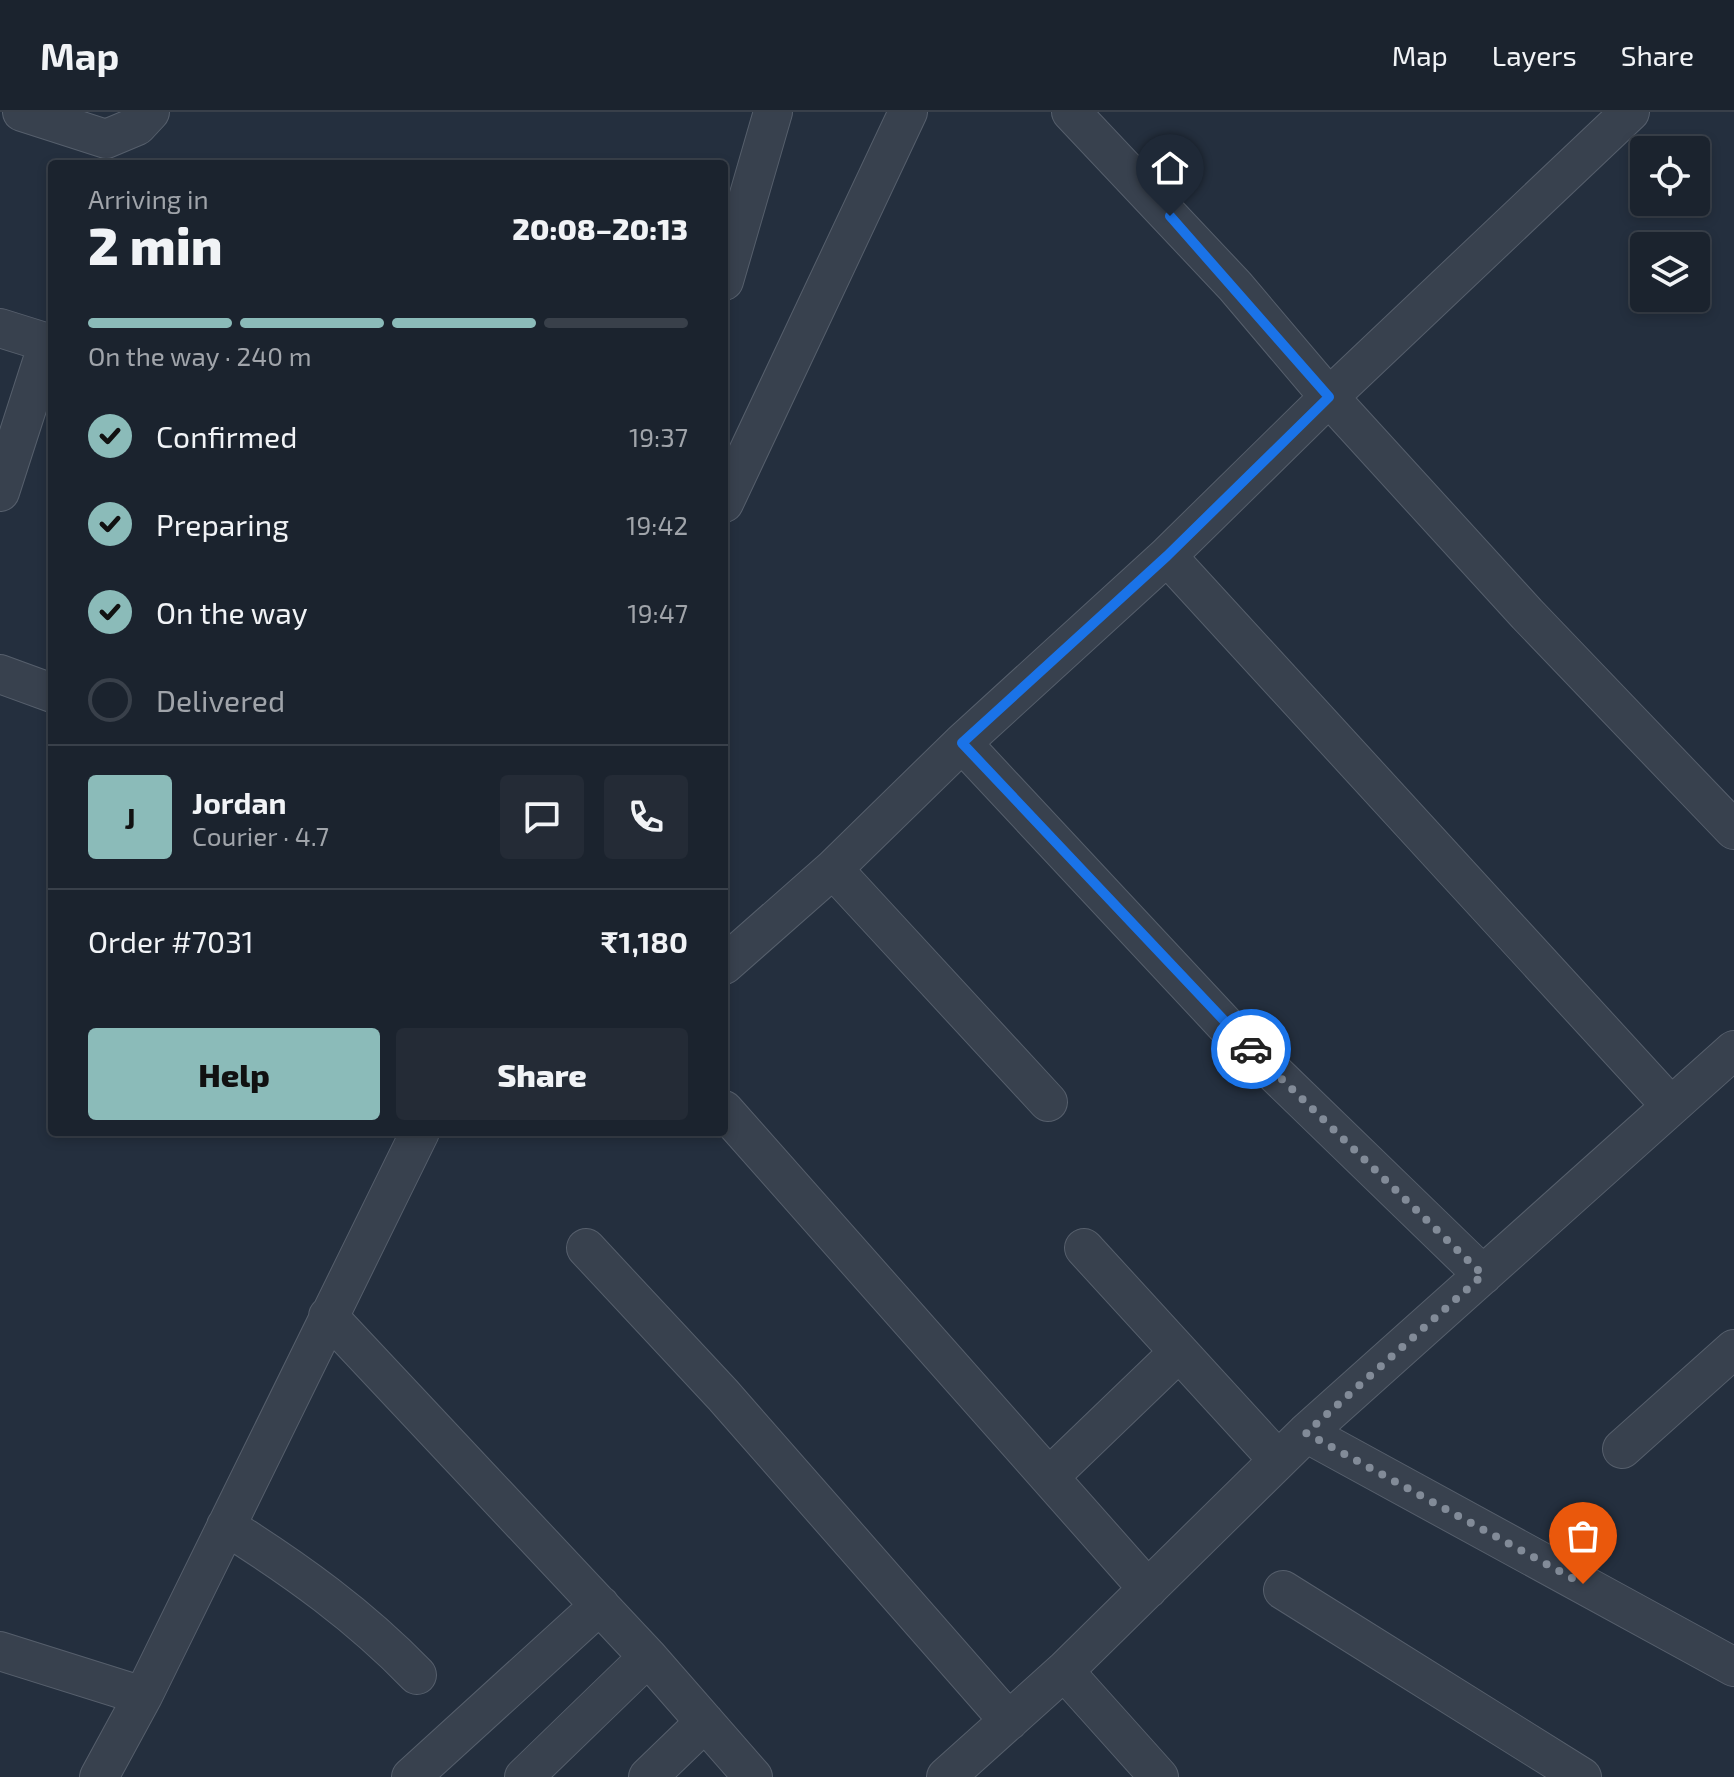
<!DOCTYPE html>
<html lang="en">
<head>
<meta charset="utf-8">
<style>
  body { margin:0; font-family:"Exo 2",sans-serif; background:#242b36; color:#f1f3f6; height:100vh; display:flex; flex-direction:column; font-size:30px; white-space:nowrap }
  * { box-sizing:border-box; margin:0 }
  p { font-size:26px; color:#a0a4aa }
  .icon { flex:none; width:44px; height:44px; fill:none; stroke:currentColor; stroke-width:2; stroke-linecap:round; stroke-linejoin:round }
  .map { position:relative; flex:1; overflow:hidden }
  .sheet { position:absolute; left:48px; top:48px; width:680px; height:976px; display:flex; flex-direction:column; background:#1b232e; border-radius:8px; box-shadow:0 4px 12px #0003,0 0 0 2px #39404a }
  .sheet>* { flex:none }
  .fabs { position:absolute; left:1630px; top:24px; display:grid; gap:16px }
  .fabs a { display:grid; place-items:center; width:80px; height:80px; border-radius:8px; background:#1b232e; box-shadow:0 4px 12px #0003,0 0 0 2px #39404a; font-size:40px }
  .pin { position:absolute; display:grid; place-items:center; width:68px; height:68px; color:#fff; margin:-82px -34px; border-radius:50% 50% 50% 0; rotate:-45deg; box-shadow:0 0 8px #0007 }
  .pin .icon { rotate:45deg }
  .courier { position:absolute; display:grid; place-items:center; width:80px; height:80px; margin:-40px; border:6px solid #1a73e8; border-radius:50%; background:#fff; color:#222; box-shadow:0 2px 10px #0007 }
  .head em { font-style:normal; font-weight:800 }
  .head div { display:flex; flex-direction:column-reverse }
  .head { display:flex; align-items:center; justify-content:space-between; height:136px; padding:0 40px }
  h1 { font-size:52px; font-weight:800; line-height:60px }
  .bar { display:grid; grid-template-columns:repeat(4,1fr); gap:12px 8px; align-content:center; height:96px; padding:0 40px }
  .bar i { height:10px; border-radius:6px; background:#39404a }
  .bar .selected { background:#8bbbb9 }
  .bar p { grid-column:span 4 }
  .line { display:flex; align-items:center; gap:20px; padding:0 40px; border-top:2px solid #39404a }
  .line div { flex:1 }
  .round { display:grid; place-items:center; flex:none; width:84px; height:84px; border-radius:8px; background:#242b36 }
  ol { padding:0 40px; list-style:none }
  li { display:flex; align-items:center; gap:24px; height:88px }
  li p { margin-inline-start:auto }
  li .icon { padding:8px; border-radius:50%; background:#8bbbb9; color:#111; stroke-width:4 }
  li:last-child { color:#a0a4aa }
  li i { width:44px; height:44px; border:4px solid #39404a; border-radius:50% }
  .primary-button { display:flex; gap:16px; margin-top:auto; padding:16px 40px }
  .primary-button a { flex:1; height:92px; border-radius:8px; background:#8bbbb9; color:#111; font-size:32px; font-weight:800; line-height:92px; text-align:center }
  .primary-button a+a { background:#242b36; color:#f1f3f6 }
  header { display:flex; align-items:center; gap:48px; box-sizing:border-box; height:112px; padding:0 40px; background:#1b232e; border-bottom:2px solid #39404a }
  header strong { font-size:38px }
  nav { display:flex; gap:44px; margin-inline-start:auto; font-size:28px }
  .map>svg:first-child { display:block }
  .lines { fill:none; stroke-linecap:round; stroke-linejoin:round }
  .minor-casing { stroke:#565f6c; stroke-width:40 }
  .minor { stroke:#38414e; stroke-width:38 }
  .done { stroke:#828b98; stroke-width:8; stroke-dasharray:0 14.4 }
  .route { stroke:#1a73e8; stroke-width:10 }
</style>
</head>
<body>
<header>
<strong>Map</strong>
<nav><a>Map</a><a>Layers</a><a>Share</a></nav>
</header>
<div class="map">
<svg width="1734" height="1665" viewBox="0 0 1734 1665">
  <rect width="100%" height="100%" fill="#242f3e"/>
  <g class="lines">
    <g class="minor-casing">
      <path id="minor" d="M22,0L106,27L137,14L150,0
        M1071,0L1235,174L1329,285L1527,502L1734,718
        M724,169L773,0
        M0,216L48,231
        M0,380L48,231L52,232
        M724,391L908,0
        M1167,444L1671,994
        M0,562L52,581
        M962,631L1228,916L1483,1163
        M833,757L1048,990
        M724,853L833,757L962,631L1167,444L1329,285L1630,0
        M724,998L1148,1477
        M586,1136L723,1283L1009,1609
        M1084,1136L1278,1348
        M328,1204L648,1545L753,1665
        M1306,1321L1734,1555
        M1622,1337L1734,1237
        M1049,1365L1179,1240
        M226,1414C296,1458 360,1504 417,1563
        M1283,1478L1582,1665
        M0,1539L143,1584
        M1064,1559L1159,1665
        M99,1665L143,1584L420,1020
        M411,1665L600,1493
        M524,1665L648,1545
        M648,1665L705,1610
        M946,1665L1064,1559L1306,1321L1734,938"/>
    </g>
    <use href="#minor" class="minor"/>
  </g>
  <g class="lines">
    <path class="done" d="M1251,937L1483,1163L1306,1321L1583,1472"/>
    <path class="route" d="M1170,104L1329,285L1167,444L962,631L1251,937"/>
  </g>
</svg>
<div class="fabs">
<a><svg class="icon" aria-label="locate" viewBox="0 0 24 24"><circle cx="12" cy="12" r="6"/><path d="M12 2v4M12 18v4M2 12h4M18 12h4"/></svg></a>
<a><svg class="icon" aria-label="layers" viewBox="0 0 24 24"><path d="M12 4l9 5-9 5-9-5zM3 14l9 5 9-5"/></svg></a>
</div>
<div class="pin" style="left:1583px;top:1472px;background:#ea580c"><svg class="icon" aria-label="bag" viewBox="0 0 24 24"><path d="M5 8h14l-1 12H6zM9 8a3 3 0 0 1 6 0"/></svg></div>
<div class="pin" style="left:1170px;top:104px;background:#1f2937"><svg class="icon" aria-label="home" viewBox="0 0 24 24"><path d="M3 11l9-7 9 7M6 9v11h12V9"/></svg></div>
<div class="courier" style="left:1251px;top:937px"><svg class="icon" aria-label="car" viewBox="0 0 24 24"><path d="M5 17H2v-5l4-1 3-4h7l3 4 3 1v5h-3M9 17h6M6 11h13"/><circle cx="7" cy="17" r="2"/><circle cx="17" cy="17" r="2"/></svg></div>
<section class="sheet">
<div class="head"><div><h1>2 min</h1><p>Arriving in</p></div><em>20:08–20:13</em></div>
<div class="bar"><i class="selected"></i><i class="selected"></i><i class="selected"></i><i></i><p>On the way · 240 m</p></div>
<ol>
<li><svg class="icon" aria-label="check" viewBox="0 0 24 24"><path d="M5 12l5 5 9-10"/></svg>Confirmed<p>19:37</p></li>
<li><svg class="icon" aria-label="check" viewBox="0 0 24 24"><path d="M5 12l5 5 9-10"/></svg>Preparing<p>19:42</p></li>
<li><svg class="icon" aria-label="check" viewBox="0 0 24 24"><path d="M5 12l5 5 9-10"/></svg>On the way<p>19:47</p></li>
<li><i></i>Delivered</li>
</ol>
<div class="line" style="height:144px"><b class="round" style="background:#8bbbb9;color:#111">J</b><div><b>Jordan</b><p>Courier · 4.7</p></div><a class="round"><svg class="icon" aria-label="chat" viewBox="0 0 24 24"><path d="M4 5h16v11H9l-5 4z"/></svg></a><a class="round"><svg class="icon" aria-label="phone" viewBox="0 0 24 24"><path d="M5 4h4l2 5-3 2q2 4 5 5l2-3 5 2v4C11 20 4 13 5 4z"/></svg></a></div>
<div class="line" style="height:104px"><div>Order #7031</div><b>₹1,180</b></div>
<div class="primary-button"><a>Help</a><a>Share</a></div>
</section>
</div>
</body>
</html>
